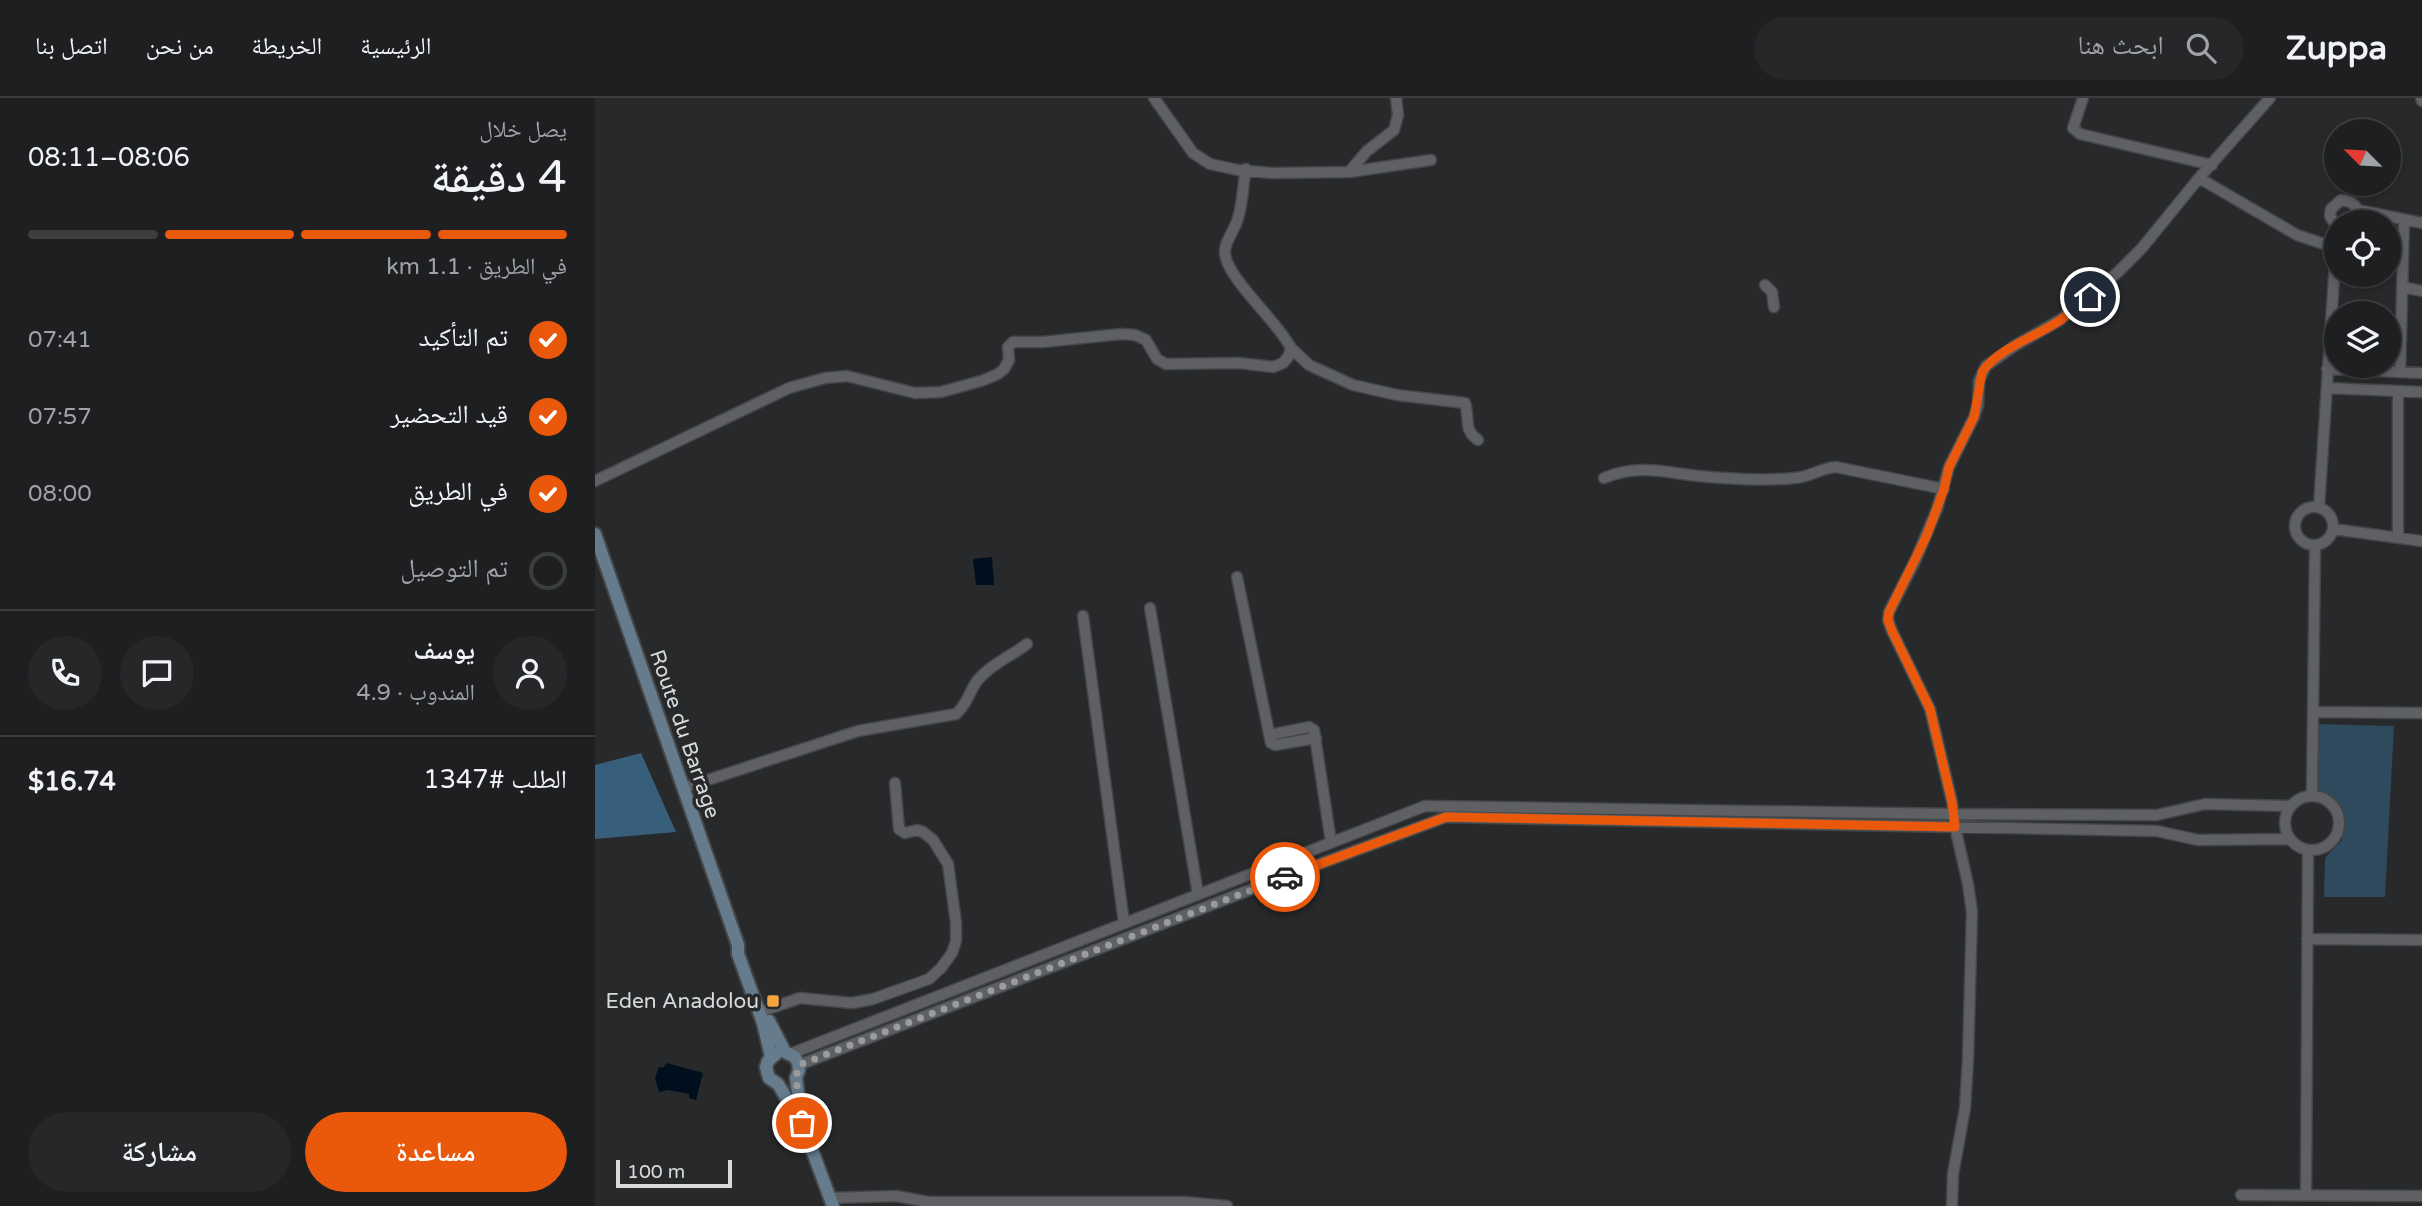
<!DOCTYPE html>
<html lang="ar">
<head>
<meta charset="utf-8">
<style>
  body { margin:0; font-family:"Varela Round","Noto Naskh Arabic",sans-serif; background:#252729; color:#f1f3f6; direction:rtl; height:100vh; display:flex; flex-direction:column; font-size:26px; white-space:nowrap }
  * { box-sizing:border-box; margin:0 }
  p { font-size:23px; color:#a0a2a5 }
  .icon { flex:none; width:38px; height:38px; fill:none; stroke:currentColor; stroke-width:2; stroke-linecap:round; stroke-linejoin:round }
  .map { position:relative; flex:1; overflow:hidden; direction:ltr }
  .side { display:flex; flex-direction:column; background:#1d1f20; width:595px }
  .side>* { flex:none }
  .needle { width:46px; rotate:294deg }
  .tools { position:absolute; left:1729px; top:21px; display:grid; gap:14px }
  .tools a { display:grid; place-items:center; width:77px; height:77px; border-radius:50%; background:#1d1f20; box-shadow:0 4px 10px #0003,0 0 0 2px #3b3d3e; font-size:35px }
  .scale { position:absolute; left:21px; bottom:18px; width:116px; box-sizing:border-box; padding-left:7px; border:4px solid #d8dadb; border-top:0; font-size:19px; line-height:24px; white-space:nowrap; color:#d8dadb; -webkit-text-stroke:5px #27292b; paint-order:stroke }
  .pin { position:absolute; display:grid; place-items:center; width:60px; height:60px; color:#fff; margin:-30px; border:4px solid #fff; border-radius:50%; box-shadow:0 2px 7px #0007 }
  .courier { position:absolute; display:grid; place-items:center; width:70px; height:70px; margin:-35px; border:5px solid #ea580c; border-radius:50%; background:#fff; color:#222; box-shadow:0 2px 9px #0007 }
  .summary em { font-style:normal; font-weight:600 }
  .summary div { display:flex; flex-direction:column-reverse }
  .summary { display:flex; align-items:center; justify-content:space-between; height:119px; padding:0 28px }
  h1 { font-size:46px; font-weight:600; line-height:52px }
  .bar { display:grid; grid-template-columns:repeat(4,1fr); gap:10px 7px; align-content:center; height:84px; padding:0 28px }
  .bar i { height:9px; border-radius:5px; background:#3b3d3e }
  .bar .active { background:#ea580c }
  .bar p { grid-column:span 4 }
  .line { display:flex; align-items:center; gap:18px; padding:0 28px; border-top:2px solid #3b3d3e }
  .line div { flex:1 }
  .round { display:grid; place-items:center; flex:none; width:74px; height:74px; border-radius:37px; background:#252729 }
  ol { padding:0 28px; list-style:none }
  li { display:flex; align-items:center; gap:21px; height:77px }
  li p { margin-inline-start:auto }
  li .icon { padding:7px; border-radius:50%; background:#ea580c; color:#fff; stroke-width:4 }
  li:last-child { color:#a0a2a5 }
  li i { width:38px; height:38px; border:4px solid #3b3d3e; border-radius:50% }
  .cta { display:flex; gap:14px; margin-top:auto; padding:14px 28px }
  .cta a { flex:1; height:80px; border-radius:42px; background:#ea580c; color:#fff; font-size:28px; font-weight:600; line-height:80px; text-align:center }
  .cta a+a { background:#252729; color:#f1f3f6 }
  header { display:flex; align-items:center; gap:42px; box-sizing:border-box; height:98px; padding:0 35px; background:#1d1f20; border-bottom:2px solid #3b3d3e }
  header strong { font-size:33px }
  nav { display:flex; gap:38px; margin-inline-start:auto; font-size:24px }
  .search { width:490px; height:63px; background:#252729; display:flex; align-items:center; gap:18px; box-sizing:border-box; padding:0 24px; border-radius:38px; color:#a0a2a5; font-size:26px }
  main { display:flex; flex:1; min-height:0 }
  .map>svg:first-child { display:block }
  .green { fill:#2f495d }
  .forest { fill:#375f7c }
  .water { fill:#000f1d }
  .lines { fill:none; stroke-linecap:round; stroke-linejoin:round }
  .street-casing { stroke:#444648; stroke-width:13 }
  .secondary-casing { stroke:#444648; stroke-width:16 }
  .street { stroke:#5e6063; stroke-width:10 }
  .secondary { stroke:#667c8d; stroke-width:12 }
  .done { stroke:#9a9c9d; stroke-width:7; stroke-dasharray:0 12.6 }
  .route { stroke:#ea580c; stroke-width:9 }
  .poi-dot { fill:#f2a541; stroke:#27292b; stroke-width:2.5 }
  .labels { text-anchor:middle; stroke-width:7; stroke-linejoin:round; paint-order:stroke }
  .street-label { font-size:21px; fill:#d8dadb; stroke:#27292b }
  .poi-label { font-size:21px; fill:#d8dadb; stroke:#27292b; text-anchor:end }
</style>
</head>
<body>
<header>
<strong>Zuppa</strong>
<div class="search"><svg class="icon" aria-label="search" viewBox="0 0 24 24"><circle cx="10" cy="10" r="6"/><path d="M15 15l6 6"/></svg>ابحث هنا</div>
<nav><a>الرئيسية</a><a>الخريطة</a><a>من نحن</a><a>اتصل بنا</a></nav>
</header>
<main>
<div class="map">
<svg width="1827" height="1108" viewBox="0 0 1827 1108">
  <rect width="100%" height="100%" fill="#27292b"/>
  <path class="green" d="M1723,626L1799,628L1790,799H1729L1730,760L1747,742C1747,719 1743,706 1720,696Z"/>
  <path class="forest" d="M46,655L81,734L0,741V667Z"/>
  <path class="water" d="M397,459L399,487H381L378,461Z
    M72,965L108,975L101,1002L94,1000V996L74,992L64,994L60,980L64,969L68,970Z"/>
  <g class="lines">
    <g class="street-casing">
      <path id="street" d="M559,0L598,55L615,66L643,72L678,75L754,74L772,53L799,32L803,17L801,0
        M1488,0L1478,30L1485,36L1617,67
        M1826,0L1827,3
        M754,74L836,62
        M1604,80L1702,137L1741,150
        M1763,112L1827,125
        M1741,128L1735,118L1736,111L1746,102C1755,103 1759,105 1763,112L1761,124
        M1170,187L1177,194L1179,209
        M1807,189L1827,193
        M696,250L714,267L758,287L802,297L870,305C875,320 868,332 883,342
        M1732,271L1827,275
        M1805,274L1809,123
        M1732,290L1827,294
        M1803,294V440
        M1009,380C1043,366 1068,374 1103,378C1135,381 1168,383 1200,380C1215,379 1226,370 1241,369L1349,391
        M0,383L194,290L230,280L252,278L320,295L346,294L386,283L403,276L409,271L414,262L413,249L418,244H448L526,236L540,237L551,242L562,261L571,266L644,265L678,269L688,265L693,259L696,250C683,224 632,180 630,156C629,146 635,139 639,130C648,113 647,90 651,71
        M1724,409L1741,149
        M1700 428a19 19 0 1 1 38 0a19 19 0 1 1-38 0Z
        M1738,431L1827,443
        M642,479L676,645L680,647L721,640
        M555,510L603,796
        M488,518L529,825
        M1718,614L1827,615
        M674,637L714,629L719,632L736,744
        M88,690L263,633L361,616C372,607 374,594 382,583C395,567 416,558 432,546
        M1717,697L1720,447
        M1690 725a27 27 0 1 1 54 0a27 27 0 1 1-54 0Z
        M1712,841L1827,842
        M170,912L205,900L257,905L278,901L334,881L346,870L357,855L361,843V825L353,766L338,742L328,734L322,732L310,735L304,731L300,685
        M195,956L830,708L1358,716L1562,717L1610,706L1695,708
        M204,967L652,793L851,719L1562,733L1603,742L1694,741
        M1646,1097L1827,1098
        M1711,1097L1713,753
        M235,1100L301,1098L333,1104H589L632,1108
        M1357,1108L1358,1076L1370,1010L1373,961L1377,814L1373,786L1360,729L1357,704L1335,611L1297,533L1293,522L1294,514L1321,461L1342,411L1354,369L1379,319L1383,307L1384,283L1391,268L1421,247L1465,222L1522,175L1547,150L1604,80L1675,0"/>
    </g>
    <g class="secondary-casing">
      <path id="secondary" d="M0,436L143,847V856L168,925L176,959
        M174,923L190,954L200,959L203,965L204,972L201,980L207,1025L238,1108
        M182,955L173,963L171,969L174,980L183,986L203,1019"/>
    </g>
    <use href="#street" class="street"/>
    <use href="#secondary" class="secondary"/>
  </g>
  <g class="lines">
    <path class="done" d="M207,1025L201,980L204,967L690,779"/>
    <path class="route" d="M690,779L851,719L1360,729L1357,704L1335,611L1297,533L1293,522L1294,514L1332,437L1349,391L1354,369L1379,319L1387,274C1404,250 1440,239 1464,223C1475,215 1485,207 1495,199"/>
  </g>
  <rect class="poi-dot" x="171" y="896" width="14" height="14" rx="3.5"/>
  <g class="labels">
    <g class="street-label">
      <text transform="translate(90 636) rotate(71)" y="7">Route du Barrage</text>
    </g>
    <g class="poi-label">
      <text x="164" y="910">Eden Anadolou</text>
    </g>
  </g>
</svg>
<div class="tools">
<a><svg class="needle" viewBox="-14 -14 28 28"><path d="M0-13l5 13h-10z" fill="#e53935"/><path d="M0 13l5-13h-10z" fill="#a0a2a5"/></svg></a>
<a><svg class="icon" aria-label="locate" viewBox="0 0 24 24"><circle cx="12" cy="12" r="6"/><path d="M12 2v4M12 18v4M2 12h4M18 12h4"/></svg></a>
<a><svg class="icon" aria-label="layers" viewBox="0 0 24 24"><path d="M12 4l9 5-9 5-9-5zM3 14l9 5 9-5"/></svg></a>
</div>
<div class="scale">100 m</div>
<div class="pin" style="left:207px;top:1025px;background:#ea580c"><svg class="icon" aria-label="bag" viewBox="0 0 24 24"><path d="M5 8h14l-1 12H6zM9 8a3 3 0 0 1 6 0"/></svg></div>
<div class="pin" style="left:1495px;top:199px;background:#1f2937"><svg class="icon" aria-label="home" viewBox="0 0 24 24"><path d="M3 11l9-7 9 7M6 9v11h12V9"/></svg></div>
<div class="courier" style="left:690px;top:779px"><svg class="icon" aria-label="car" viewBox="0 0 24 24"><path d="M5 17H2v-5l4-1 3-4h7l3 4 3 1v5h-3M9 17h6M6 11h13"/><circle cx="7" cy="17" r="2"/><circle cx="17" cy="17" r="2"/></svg></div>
</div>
<section class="side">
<div class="summary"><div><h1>4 دقيقة</h1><p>يصل خلال</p></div><em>08:06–08:11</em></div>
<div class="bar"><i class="active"></i><i class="active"></i><i class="active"></i><i></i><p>في الطريق · 1.1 km</p></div>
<ol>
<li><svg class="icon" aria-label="check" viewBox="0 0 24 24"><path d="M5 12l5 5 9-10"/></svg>تم التأكيد<p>07:41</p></li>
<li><svg class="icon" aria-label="check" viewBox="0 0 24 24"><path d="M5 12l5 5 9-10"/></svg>قيد التحضير<p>07:57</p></li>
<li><svg class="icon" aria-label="check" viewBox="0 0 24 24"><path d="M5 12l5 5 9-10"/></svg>في الطريق<p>08:00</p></li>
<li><i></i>تم التوصيل</li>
</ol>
<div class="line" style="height:126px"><a class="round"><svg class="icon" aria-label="person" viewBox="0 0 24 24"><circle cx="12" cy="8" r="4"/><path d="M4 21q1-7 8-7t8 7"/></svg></a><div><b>يوسف</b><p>المندوب · 4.9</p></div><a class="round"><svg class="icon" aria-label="chat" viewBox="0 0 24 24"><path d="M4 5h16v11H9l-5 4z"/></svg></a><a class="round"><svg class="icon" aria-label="phone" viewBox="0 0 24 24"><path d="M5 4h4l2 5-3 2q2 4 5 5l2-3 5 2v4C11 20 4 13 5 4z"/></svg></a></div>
<div class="line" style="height:91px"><div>الطلب #1347</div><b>$16.74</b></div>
<div class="cta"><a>مساعدة</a><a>مشاركة</a></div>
</section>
</main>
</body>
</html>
